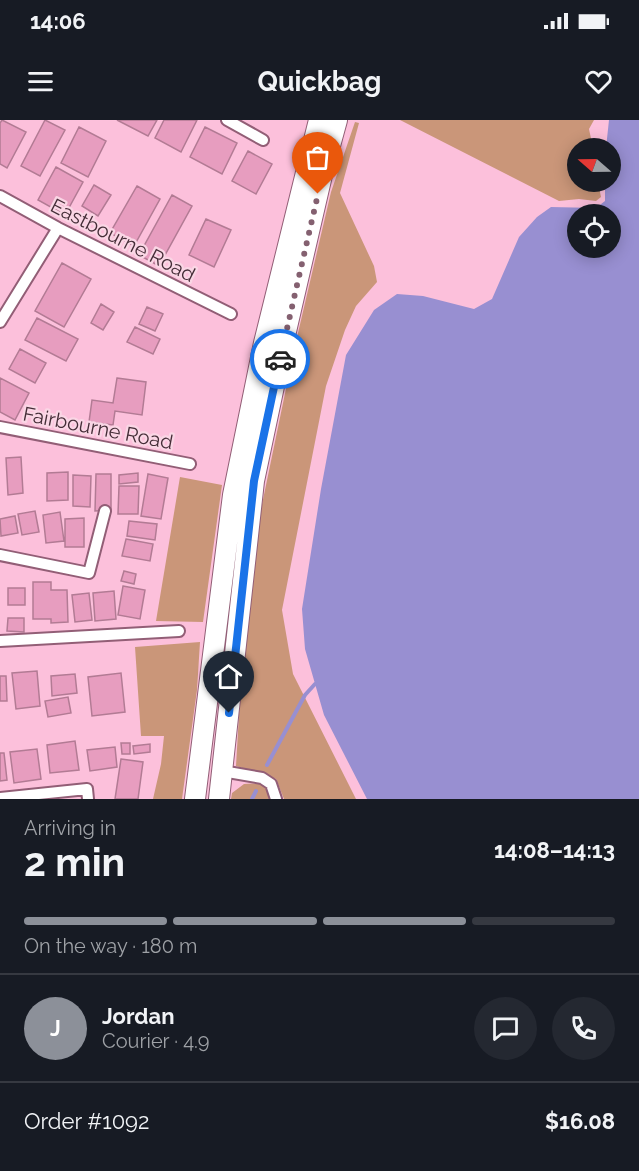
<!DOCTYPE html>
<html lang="en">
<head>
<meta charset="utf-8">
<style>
  body { margin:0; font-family:Raleway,sans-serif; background:#242831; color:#f1f3f6; height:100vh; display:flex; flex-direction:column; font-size:22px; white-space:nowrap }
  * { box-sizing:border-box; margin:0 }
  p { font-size:20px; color:#9ea1a6 }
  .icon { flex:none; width:33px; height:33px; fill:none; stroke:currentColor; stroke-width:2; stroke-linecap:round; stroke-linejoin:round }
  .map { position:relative; height:679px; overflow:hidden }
  .details { display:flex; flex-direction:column; background:#171b24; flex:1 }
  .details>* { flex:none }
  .needle { width:39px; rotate:290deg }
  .tools { position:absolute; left:567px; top:18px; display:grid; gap:12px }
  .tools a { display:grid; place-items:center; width:54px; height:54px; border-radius:50%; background:#171b24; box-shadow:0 3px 15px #0003; font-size:30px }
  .pin { position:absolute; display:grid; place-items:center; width:51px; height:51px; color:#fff; margin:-62px -26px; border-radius:50% 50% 50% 0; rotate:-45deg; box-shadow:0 0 6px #0007 }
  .pin .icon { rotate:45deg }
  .courier { position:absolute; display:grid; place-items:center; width:60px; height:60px; margin:-30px; border:4px solid #1a73e8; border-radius:50%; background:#fff; color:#222; box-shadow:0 2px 8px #0007 }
  .summary em { font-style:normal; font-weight:700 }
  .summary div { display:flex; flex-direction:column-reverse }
  .summary { display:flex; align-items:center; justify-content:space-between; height:102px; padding:0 24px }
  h1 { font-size:39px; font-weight:700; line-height:45px }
  .bar { display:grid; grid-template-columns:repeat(4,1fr); gap:9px 6px; align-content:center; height:72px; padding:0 24px }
  .bar i { height:8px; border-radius:4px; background:#363941 }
  .bar .on { background:#8c9099 }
  .bar p { grid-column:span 4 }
  .line { display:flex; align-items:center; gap:15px; padding:0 24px; border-top:2px solid #363941 }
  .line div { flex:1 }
  .round { display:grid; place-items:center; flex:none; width:63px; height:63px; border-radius:32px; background:#242831 }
  .status { display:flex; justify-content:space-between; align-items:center; height:42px; padding:0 30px; background:#171b24; direction:ltr }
  .status svg { height:16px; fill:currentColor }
  header { display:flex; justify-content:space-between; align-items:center; height:78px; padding:0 24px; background:#171b24; font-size:27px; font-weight:700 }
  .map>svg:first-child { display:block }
  .green { fill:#ca9679 }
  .water { fill:#988fd1; fill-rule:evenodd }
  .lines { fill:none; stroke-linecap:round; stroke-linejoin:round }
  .stream { stroke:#988fd1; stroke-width:4 }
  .building { fill:#e79dbf; stroke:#b27b94; stroke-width:1.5 }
  .street-casing { stroke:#925e76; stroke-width:14 }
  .highway-casing { stroke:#925e76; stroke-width:22 }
  .street { stroke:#fff; stroke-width:10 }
  .highway { stroke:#fff; stroke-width:20 }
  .done { stroke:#846070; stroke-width:6; stroke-dasharray:0 10.8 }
  .route { stroke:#1a73e8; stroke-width:8 }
  .labels { text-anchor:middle; stroke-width:4.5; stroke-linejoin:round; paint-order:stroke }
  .street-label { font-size:20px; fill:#442d37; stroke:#fad6e5 }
</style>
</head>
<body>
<div class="status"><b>14:06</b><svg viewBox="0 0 49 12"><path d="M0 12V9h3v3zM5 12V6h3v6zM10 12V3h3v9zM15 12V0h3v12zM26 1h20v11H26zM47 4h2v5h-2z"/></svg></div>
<header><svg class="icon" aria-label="menu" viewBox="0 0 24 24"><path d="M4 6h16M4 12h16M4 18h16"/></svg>Quickbag<svg class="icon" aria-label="heart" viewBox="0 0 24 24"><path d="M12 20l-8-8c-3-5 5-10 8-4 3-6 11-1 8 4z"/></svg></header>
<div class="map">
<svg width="639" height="679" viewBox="0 0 639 679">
  <rect width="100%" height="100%" fill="#fcc0db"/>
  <path class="green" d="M400,0H594L589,9L593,28H578V62H598L601,77L596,81L579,79L559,81Z
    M355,2L359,3L340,73L374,146L377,162L356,186L345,210L326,266L282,490L293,554L356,679H284L276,659L236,646L243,526L260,394L294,230L331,72Z
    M180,357L222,365L203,502L156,501Z
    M200,522L197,570L182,679H153L161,644L164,616H141L135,527Z
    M259,663L268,668L272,679H231L232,673L244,664Z"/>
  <path class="water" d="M609,0H639V679H367L324,595L305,529L302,489L321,369L346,235L374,190L397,174L423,176L474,189L492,179L519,117L537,97L551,87L596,88L605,81V62H610V28H606ZM578,94H610V128H578Z"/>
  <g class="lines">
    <path class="stream" d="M267,645L305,575L315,564
      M252,679L256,671"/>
  </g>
  <path class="building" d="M2,0L26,12L7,48L0,44V3Z
    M45,0L65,10L40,56L21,46Z
    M117,0H157L148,16Z
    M164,0H197L181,32L155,18Z
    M79,7L106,21L88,57L61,43Z
    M205,7L237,23L222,54L190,37Z
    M248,31L272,44L256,74L232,61Z
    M56,47L83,62L65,95L38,80Z
    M94,65L111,75L98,96L82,86Z
    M137,66L160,79L134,126L110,113Z
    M172,75L192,86L159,146L139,135Z
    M206,99L231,110L214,147L189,135Z
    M62,143L91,159L64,207L35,191Z
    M101,184L114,192L103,210L91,203Z
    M147,187L163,194L155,211L139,204Z
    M37,198L78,219L66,241L25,220Z
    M135,207L160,219L153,234L127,222Z
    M20,229L46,243L35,263L9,249Z
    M0,258L29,273L15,300L0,292Z
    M117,258L146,262L142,295L115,291L113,305L89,302L92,280L113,283Z
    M21,337L23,373L8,375L6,338Z
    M68,352V380L47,381V353Z
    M138,353V362L119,364V355Z
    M96,354H111V390L95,391Z
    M148,354L168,358L161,399L141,396Z
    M73,355L91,356L90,387L73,386Z
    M119,366H139L138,394H118Z
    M35,391L39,412L22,415L18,394Z
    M60,392L64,421L46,423L43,395Z
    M15,396L18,413L1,416L0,399Z
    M84,398V427H65V399Z
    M129,401L157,404L155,420L127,416Z
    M126,419L153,424L150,441L122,436Z
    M124,451L136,454L134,464L121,461Z
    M33,462H51V470H67L68,502L51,503V499H33Z
    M123,466L145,470L140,499L118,495Z
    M8,468H25V485H8Z
    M114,471L116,499L95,501L93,473Z
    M89,473L92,500L75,502L72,475Z
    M8,498H24V512L7,511Z
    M37,551L40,586L16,589L12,553Z
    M121,553L125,592L92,596L88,557Z
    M75,554L77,573L52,576L51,556Z
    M0,556H6L7,581H0Z
    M68,577L71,593L48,597L45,581Z
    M75,621L79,650L50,653L47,625Z
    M121,623H130V634H122Z
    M150,624V632L134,634L133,626Z
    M115,627L117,647L90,651L87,630Z
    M37,629L41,659L14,663L10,632Z
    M0,633H4L7,660L0,661Z
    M121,639L143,642L138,679H115Z"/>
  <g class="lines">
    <g class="street-casing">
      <path id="street" d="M227,0L263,20
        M0,76L58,108L231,194
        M0,202L58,108
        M0,307L190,344
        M0,435L89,453L105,391
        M0,521L179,511
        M222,651L262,658L271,664L276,679
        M0,678L87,669L88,679"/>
    </g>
    <g class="highway-casing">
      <path id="highway" d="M195,679L233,375L264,223L319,0
        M219,679L254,361L281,233L323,51L337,0"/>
    </g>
    <use href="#street" class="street"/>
    <use href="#highway" class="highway"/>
  </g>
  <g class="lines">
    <path class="done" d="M280,239L318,74"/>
    <path class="route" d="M229,593L254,361L280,239"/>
  </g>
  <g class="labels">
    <g class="street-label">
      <text transform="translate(123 120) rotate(27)" y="7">Eastbourne Road</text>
      <text transform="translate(98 308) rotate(11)" y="7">Fairbourne Road</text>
    </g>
  </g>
</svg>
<div class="tools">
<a><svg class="needle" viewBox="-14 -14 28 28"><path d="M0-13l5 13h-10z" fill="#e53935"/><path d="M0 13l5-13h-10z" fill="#9ea1a6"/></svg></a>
<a><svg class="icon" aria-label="locate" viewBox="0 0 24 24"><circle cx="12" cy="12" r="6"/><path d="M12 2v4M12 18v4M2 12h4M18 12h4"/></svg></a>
</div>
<div class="pin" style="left:318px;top:74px;background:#ea580c"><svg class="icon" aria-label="bag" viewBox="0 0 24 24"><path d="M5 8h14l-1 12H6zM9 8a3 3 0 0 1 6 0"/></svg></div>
<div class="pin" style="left:229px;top:593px;background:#1f2937"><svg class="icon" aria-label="home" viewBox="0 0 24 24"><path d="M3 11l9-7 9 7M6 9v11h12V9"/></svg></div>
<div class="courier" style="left:280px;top:239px"><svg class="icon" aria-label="car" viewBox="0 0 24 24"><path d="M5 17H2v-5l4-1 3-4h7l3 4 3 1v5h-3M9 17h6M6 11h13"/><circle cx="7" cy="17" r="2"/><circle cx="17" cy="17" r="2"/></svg></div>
</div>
<section class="details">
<div class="summary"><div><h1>2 min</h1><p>Arriving in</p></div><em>14:08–14:13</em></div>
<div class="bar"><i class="on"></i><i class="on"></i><i class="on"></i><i></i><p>On the way · 180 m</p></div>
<div class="line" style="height:108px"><b class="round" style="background:#8c9099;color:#fff">J</b><div><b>Jordan</b><p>Courier · 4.9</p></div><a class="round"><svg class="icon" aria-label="chat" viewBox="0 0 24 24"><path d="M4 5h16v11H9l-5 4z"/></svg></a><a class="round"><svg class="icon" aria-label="phone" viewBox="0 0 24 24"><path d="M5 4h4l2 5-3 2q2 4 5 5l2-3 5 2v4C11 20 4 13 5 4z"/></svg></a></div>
<div class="line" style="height:78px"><div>Order #1092</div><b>$16.08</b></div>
</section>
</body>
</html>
